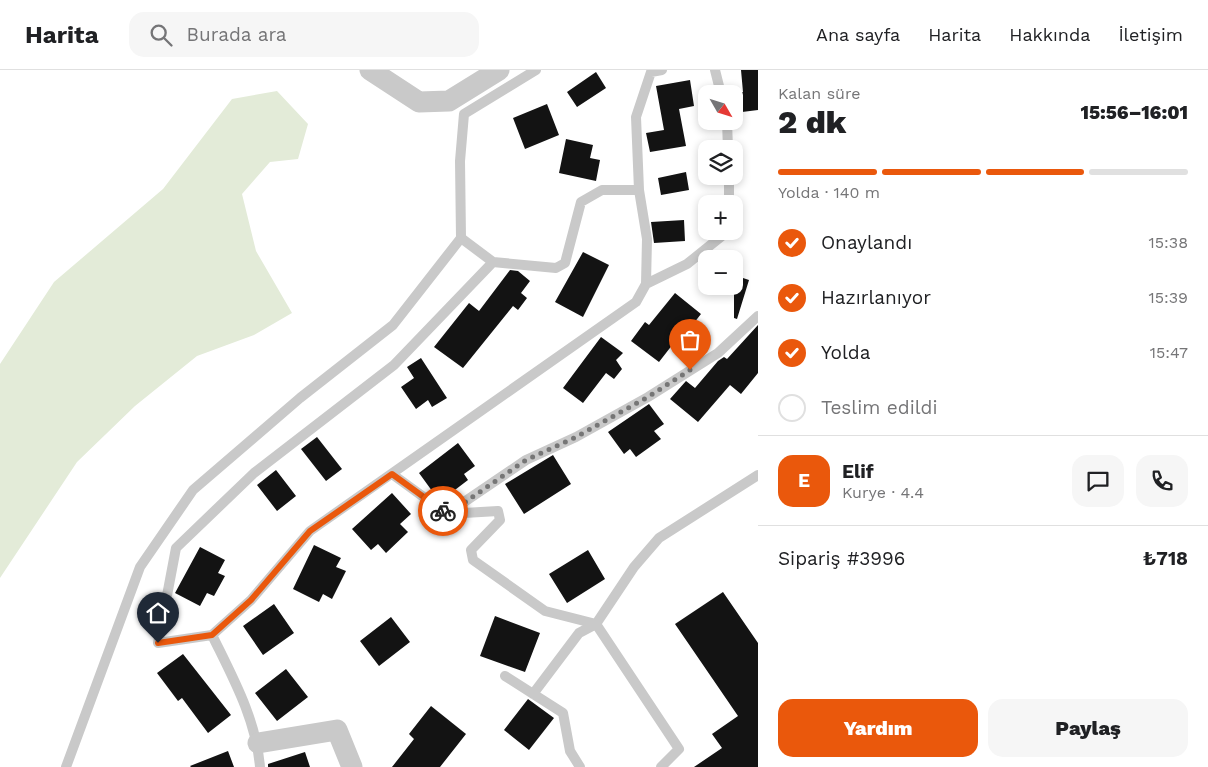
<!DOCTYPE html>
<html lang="tr">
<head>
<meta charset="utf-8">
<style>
  body { margin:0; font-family:"Work Sans",sans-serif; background:#f6f6f6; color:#202124; height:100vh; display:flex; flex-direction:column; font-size:19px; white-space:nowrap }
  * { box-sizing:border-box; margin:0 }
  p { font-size:16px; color:#757577 }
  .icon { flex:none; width:28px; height:28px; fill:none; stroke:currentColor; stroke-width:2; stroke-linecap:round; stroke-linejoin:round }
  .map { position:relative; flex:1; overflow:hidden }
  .details { display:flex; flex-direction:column; background:#fff; width:450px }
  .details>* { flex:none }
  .needle { width:32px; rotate:129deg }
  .controls { position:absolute; left:698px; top:15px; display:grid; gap:10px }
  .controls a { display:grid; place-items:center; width:45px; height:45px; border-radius:10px; background:#fff; box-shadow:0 2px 8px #0003; font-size:25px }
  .pin { position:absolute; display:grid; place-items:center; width:42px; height:42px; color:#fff; margin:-51px -21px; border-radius:50% 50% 50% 0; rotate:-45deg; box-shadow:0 0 5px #0007 }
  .pin .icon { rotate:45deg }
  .courier { position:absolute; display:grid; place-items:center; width:50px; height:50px; margin:-25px; border:4px solid #ea580c; border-radius:50%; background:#fff; color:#222; box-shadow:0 1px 6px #0007 }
  .summary em { font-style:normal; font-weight:800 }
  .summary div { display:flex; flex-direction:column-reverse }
  .summary { display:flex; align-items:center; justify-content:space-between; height:85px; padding:0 20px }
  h1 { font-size:32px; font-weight:800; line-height:38px }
  .bar { display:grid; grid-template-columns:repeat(4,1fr); gap:8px 5px; align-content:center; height:60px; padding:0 20px }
  .bar i { height:6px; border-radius:4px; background:#e0e0e0 }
  .bar .selected { background:#ea580c }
  .bar p { grid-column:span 4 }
  .line { display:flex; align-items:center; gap:12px; padding:0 20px; border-top:1px solid #e0e0e0 }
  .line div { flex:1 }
  .round { display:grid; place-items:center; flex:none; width:52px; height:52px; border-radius:15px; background:#f6f6f6 }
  ol { padding:0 20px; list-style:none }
  li { display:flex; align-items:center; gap:15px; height:55px }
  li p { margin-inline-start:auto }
  li .icon { padding:5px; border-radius:50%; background:#ea580c; color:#fff; stroke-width:4 }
  li:last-child { color:#757577 }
  li i { width:28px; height:28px; border:2px solid #e0e0e0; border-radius:50% }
  .primary-button { display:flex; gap:10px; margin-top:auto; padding:10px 20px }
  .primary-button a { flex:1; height:58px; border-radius:15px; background:#ea580c; color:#fff; font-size:20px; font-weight:800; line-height:58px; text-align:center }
  .primary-button a+a { background:#f6f6f6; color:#202124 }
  header { display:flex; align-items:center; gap:30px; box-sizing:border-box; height:70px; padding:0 25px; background:#fff; border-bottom:1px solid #e0e0e0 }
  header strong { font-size:24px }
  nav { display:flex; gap:28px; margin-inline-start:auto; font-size:18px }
  .search { width:350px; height:45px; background:#f6f6f6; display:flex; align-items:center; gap:12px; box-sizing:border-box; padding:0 18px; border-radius:15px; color:#757577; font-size:19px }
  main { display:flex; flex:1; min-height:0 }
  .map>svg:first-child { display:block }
  .green { fill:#e3ebd8 }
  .building { fill:#131313 }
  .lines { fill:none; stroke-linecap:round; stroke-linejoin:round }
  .service { stroke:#c9c9c9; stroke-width:10 }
  .minor { stroke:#c9c9c9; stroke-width:21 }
  .done { stroke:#767676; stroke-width:5; stroke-dasharray:0 9 }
  .route { stroke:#ea580c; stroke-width:6 }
</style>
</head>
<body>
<header>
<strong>Harita</strong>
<div class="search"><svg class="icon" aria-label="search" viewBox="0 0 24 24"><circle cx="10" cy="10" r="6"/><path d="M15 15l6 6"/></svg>Burada ara</div>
<nav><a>Ana sayfa</a><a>Harita</a><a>Hakkında</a><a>İletişim</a></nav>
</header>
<main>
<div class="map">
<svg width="758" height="697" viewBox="0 0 758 697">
  <rect width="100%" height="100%" fill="#fff"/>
  <path class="green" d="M277,21L308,54L298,89L270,92L242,124L256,181L292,243L254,265L197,286L135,336L77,392L0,508V294L54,212L163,119L232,29Z"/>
  <path class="building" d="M741,0H758V40L742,42L739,22H743Z
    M596,2L606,18L577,37L567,22Z
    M690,10L694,36L679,39L686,76L650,82L646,63L664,60L656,16Z
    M547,34L559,65L525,79L513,48Z
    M566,69L593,75L590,88L600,90L596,111L559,103Z
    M686,102L689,120L661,125L658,108Z
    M684,150L685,171L654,173L651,152Z
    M583,182L609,195L583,247L555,232Z
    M510,200L518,201L530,211L521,223L527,228L518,240L513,236L463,298L434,277L469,233L479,241Z
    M734,205L749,210L737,249L734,248Z
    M675,223L701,244L690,258L687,256L659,292L631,271L645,252L649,255Z
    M758,255V303L741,324L730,315L698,352L670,329L686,311L695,318L718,291L724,287L727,289Z
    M601,267L623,283L616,290L622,299L614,309L606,303L583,333L563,318Z
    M421,288L447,328L432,337L428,330L416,339L401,317L414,308L407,297Z
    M649,334L664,354L654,361L661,369L636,387L630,379L624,384L608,362Z
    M317,367L342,399L326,411L301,379Z
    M458,373L475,396L464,404L468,410L447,426L442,420L435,425L419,403Z
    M553,385L571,414L524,444L505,414Z
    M276,400L296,426L277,441L257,415Z
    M392,423L411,444L400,454L408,462L386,483L378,474L371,480L352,459Z
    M314,475L341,488L336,497L346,501L332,529L323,524L319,532L293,519Z
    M200,477L225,490L218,503L225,506L214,526L207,523L200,536L175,523Z
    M588,480L605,509L567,533L549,504Z
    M723,522L758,573V697H694L722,678L712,664L738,646L675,554Z
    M274,534L294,563L263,585L243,556Z
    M495,546L540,563L525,602L480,586Z
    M391,547L410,572L379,596L360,571Z
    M183,584L231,645L208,663L182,628L178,631L157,603Z
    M286,599L308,627L277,651L255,623Z
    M528,629L554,648L529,680L504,660Z
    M431,636L466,664L440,697H392L414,669L409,664Z
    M228,681L234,697H191L190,696Z
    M305,682L310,697H268V694Z"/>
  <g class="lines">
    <path class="service" d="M715,0L721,24
      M727,51L728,79
      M729,106V134
      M493,192L556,198L565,193L581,132L602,120H639
      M646,214L687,194L728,161
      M392,404L447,444L498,441L500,450L471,480L473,490L545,541L596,554L579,563L533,624
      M448,443L526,390L576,367L648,327L718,283L758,246
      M212,565L251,530L310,461L636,232L646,214L647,169L639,120L636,47L651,2L662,0
      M505,606L563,643L570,681L580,697
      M66,697L140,497L193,420L300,328L393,255L461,168L460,91L464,44L536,0
      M260,697C256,649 233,608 212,565L158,573L176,478L254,403L394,295L493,192L461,168
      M661,697L679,679L596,554L634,497L659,468L758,405"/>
    <path class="minor" d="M370,0L419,32L449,31L499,0
      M258,673L337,660L352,697"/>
  </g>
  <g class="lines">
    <path class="done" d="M443,441L448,444L526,390L576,367L648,327L690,300"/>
    <path class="route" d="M158,573L212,565L251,530L310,461L392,404L443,441"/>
  </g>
</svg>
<div class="controls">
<a><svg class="needle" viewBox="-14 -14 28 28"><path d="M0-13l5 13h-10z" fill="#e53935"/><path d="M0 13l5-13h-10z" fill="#757577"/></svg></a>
<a><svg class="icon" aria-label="layers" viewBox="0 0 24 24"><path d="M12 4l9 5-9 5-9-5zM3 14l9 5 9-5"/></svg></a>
<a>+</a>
<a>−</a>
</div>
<div class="pin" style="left:690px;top:300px;background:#ea580c"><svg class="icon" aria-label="bag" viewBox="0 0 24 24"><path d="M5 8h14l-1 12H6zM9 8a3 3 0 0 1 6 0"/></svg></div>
<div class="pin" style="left:158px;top:573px;background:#1f2937"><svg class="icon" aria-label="home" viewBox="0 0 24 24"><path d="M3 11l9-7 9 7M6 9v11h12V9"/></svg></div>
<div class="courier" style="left:443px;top:441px"><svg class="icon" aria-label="bike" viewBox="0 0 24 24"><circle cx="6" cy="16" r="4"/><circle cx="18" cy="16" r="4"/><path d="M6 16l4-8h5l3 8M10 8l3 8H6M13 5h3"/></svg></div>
</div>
<section class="details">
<div class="summary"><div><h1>2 dk</h1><p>Kalan süre</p></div><em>15:56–16:01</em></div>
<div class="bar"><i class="selected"></i><i class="selected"></i><i class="selected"></i><i></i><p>Yolda · 140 m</p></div>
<ol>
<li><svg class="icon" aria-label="check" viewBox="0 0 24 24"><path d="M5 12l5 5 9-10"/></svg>Onaylandı<p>15:38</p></li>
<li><svg class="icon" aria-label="check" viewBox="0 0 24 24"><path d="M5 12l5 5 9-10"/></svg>Hazırlanıyor<p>15:39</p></li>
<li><svg class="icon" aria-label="check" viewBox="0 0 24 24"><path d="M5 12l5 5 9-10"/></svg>Yolda<p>15:47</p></li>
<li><i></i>Teslim edildi</li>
</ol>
<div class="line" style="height:90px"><b class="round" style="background:#ea580c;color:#fff">E</b><div><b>Elif</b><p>Kurye · 4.4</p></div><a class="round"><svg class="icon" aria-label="chat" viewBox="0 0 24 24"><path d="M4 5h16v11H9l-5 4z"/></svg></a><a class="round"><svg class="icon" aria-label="phone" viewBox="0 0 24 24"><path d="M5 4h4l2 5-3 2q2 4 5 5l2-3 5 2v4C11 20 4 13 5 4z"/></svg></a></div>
<div class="line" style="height:65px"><div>Sipariş #3996</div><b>₺718</b></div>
<div class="primary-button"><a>Yardım</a><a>Paylaş</a></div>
</section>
</main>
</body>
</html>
